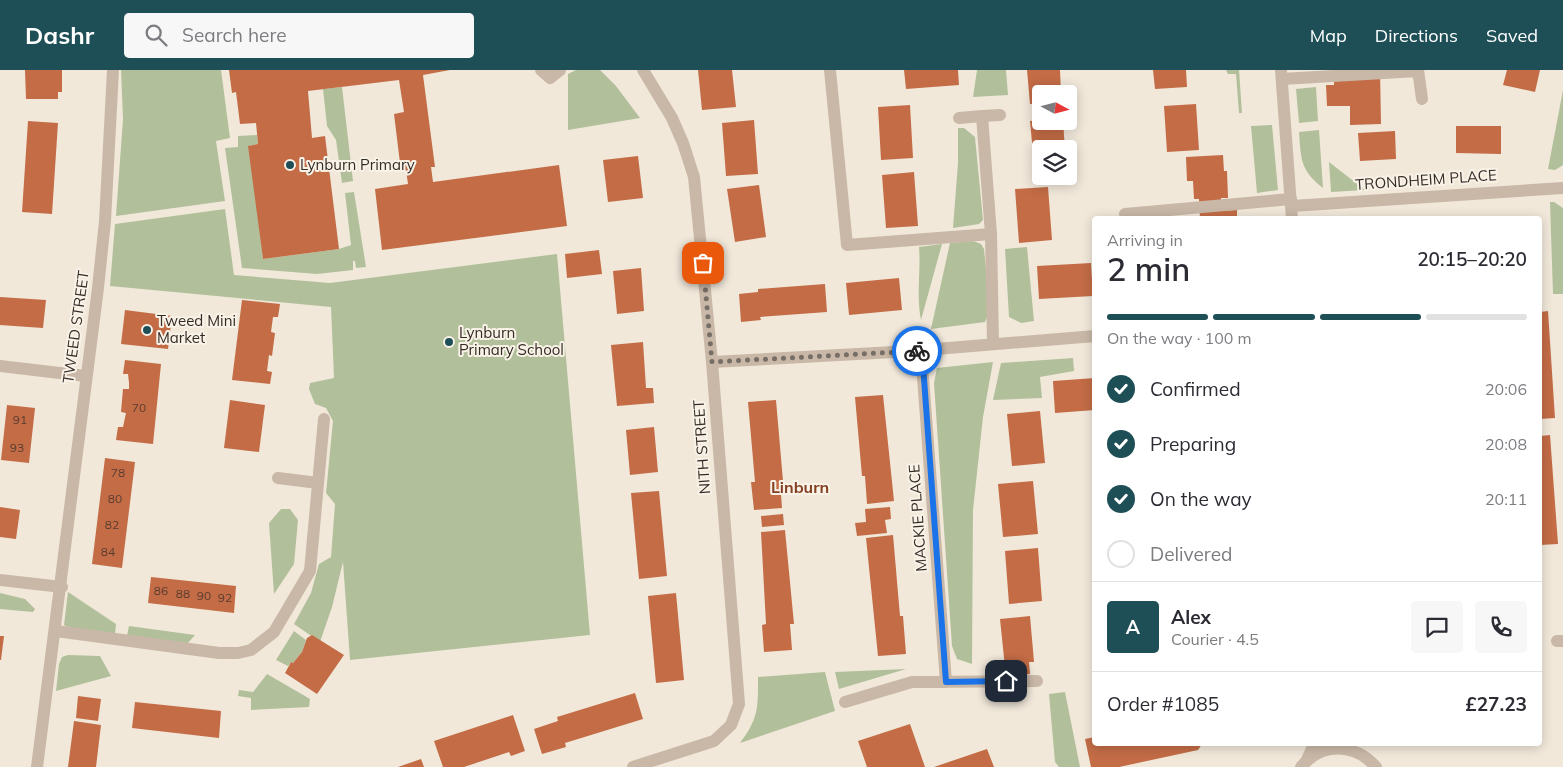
<!DOCTYPE html>
<html lang="en">
<head>
<meta charset="utf-8">
<style>
  body { margin:0; font-family:Mulish,sans-serif; background:#f7f7f7; color:#2b2b33; height:100vh; display:flex; flex-direction:column; font-size:19px; white-space:nowrap }
  * { box-sizing:border-box; margin:0 }
  p { font-size:16px; color:#7c7c81 }
  .icon { flex:none; width:28px; height:28px; fill:none; stroke:currentColor; stroke-width:2; stroke-linecap:round; stroke-linejoin:round }
  .map { position:relative; flex:1; overflow:hidden }
  .side { position:absolute; left:1092px; top:146px; width:450px; height:530px; display:flex; flex-direction:column; background:#fff; border-radius:5px; box-shadow:0 2px 12px #0003 }
  .side>* { flex:none }
  .needle { width:32px; rotate:97deg }
  .controls { position:absolute; left:1032px; top:15px; display:grid; gap:10px }
  .controls a { display:grid; place-items:center; width:45px; height:45px; border-radius:5px; background:#fff; box-shadow:0 2px 12px #0003; font-size:25px }
  .pin { position:absolute; display:grid; place-items:center; width:42px; height:42px; color:#fff; margin:-21px; border-radius:10px; box-shadow:0 2px 8px #0006 }
  .courier { position:absolute; display:grid; place-items:center; width:50px; height:50px; margin:-25px; border:4px solid #1a73e8; border-radius:50%; background:#fff; color:#222; box-shadow:0 1px 6px #0007 }
  .summary em { font-style:normal; font-weight:600 }
  .summary div { display:flex; flex-direction:column-reverse }
  .summary { display:flex; align-items:center; justify-content:space-between; height:85px; padding:0 15px }
  h1 { font-size:32px; font-weight:600; line-height:38px }
  .bar { display:grid; grid-template-columns:repeat(4,1fr); gap:8px 5px; align-content:center; height:60px; padding:0 15px }
  .bar i { height:6px; border-radius:4px; background:#e1e1e2 }
  .bar .on { background:#1e4f56 }
  .bar p { grid-column:span 4 }
  .line { display:flex; align-items:center; gap:12px; padding:0 15px; border-top:1px solid #e1e1e2 }
  .line div { flex:1 }
  .round { display:grid; place-items:center; flex:none; width:52px; height:52px; border-radius:5px; background:#f7f7f7 }
  ol { padding:0 15px; list-style:none }
  li { display:flex; align-items:center; gap:15px; height:55px }
  li p { margin-inline-start:auto }
  li .icon { padding:5px; border-radius:50%; background:#1e4f56; color:#fff; stroke-width:4 }
  li:last-child { color:#7c7c81 }
  li i { width:28px; height:28px; border:2px solid #e1e1e2; border-radius:50% }
  header { display:flex; align-items:center; gap:30px; box-sizing:border-box; height:70px; padding:0 25px; background:#1e4f56; color:#fff }
  header strong { font-size:24px }
  nav { display:flex; gap:28px; margin-inline-start:auto; font-size:18px }
  .search { width:350px; height:45px; background:#f7f7f7; display:flex; align-items:center; gap:12px; box-sizing:border-box; padding:0 18px; border-radius:5px; color:#7c7c81; font-size:19px }
  .map>svg:first-child { display:block }
  .green { fill:#b1c09b }
  .building { fill:#c36c46 }
  .lines { fill:none; stroke-linecap:round; stroke-linejoin:round }
  .service { stroke:#c9b8a7; stroke-width:12 }
  .minor { stroke:#c9b8a7; stroke-width:12 }
  .tertiary { stroke:#c9b8a7; stroke-width:12 }
  .done { stroke:#776e66; stroke-width:5; stroke-dasharray:0 9 }
  .route { stroke:#1a73e8; stroke-width:6 }
  .poi-dot { fill:#1e4f56; stroke:#f9f2e7; stroke-width:2 }
  .labels { text-anchor:middle; stroke-width:4; stroke-linejoin:round; paint-order:stroke }
  .number-label { font-size:12px; fill:#583c2f }
  .poi-label { font-size:15px; fill:#352c27; stroke:#f9f2e7; text-anchor:start }
  .street-label { font-size:15px; fill:#352c27; stroke:#f9f2e7 }
  .neighbourhood-label { font-size:16px; font-weight:bold; fill:#823f22; stroke:#f9f2e7 }
</style>
</head>
<body>
<header>
<strong>Dashr</strong>
<div class="search"><svg class="icon" aria-label="search" viewBox="0 0 24 24"><circle cx="10" cy="10" r="6"/><path d="M15 15l6 6"/></svg>Search here</div>
<nav><a>Map</a><a>Directions</a><a>Saved</a></nav>
</header>
<div class="map">
<svg width="1563" height="697" viewBox="0 0 1563 697">
  <rect width="100%" height="100%" fill="#f1e8da"/>
  <path class="green" d="M121,0H221L230,68L216,71L225,131L116,146L123,49Z
    M576,0H600L616,16L640,48L568,60V4Z
    M977,0H1006L1008,25L973,27Z
    M1226,0H1239L1242,43H1239L1236,4H1228Z
    M342,17L353,111L342,113L336,70L327,56L323,19Z
    M1316,17L1318,51L1299,53L1296,19Z
    M1563,20V95L1555,100L1548,99Z
    M1272,55L1278,120L1257,123L1251,56Z
    M958,58H964L975,67L983,150L979,154L953,158L958,93Z
    M1319,60L1323,118C1300,100 1301,89 1299,62Z
    M257,65L258,74L249,76L263,189L339,179L351,175L345,123L354,122L366,197L356,198L355,191H353V200L317,204L242,198L225,78L238,77V66Z
    M1329,92L1365,120L1331,122Z
    M1550,132H1554L1563,138V224H1553Z
    M225,139L234,205L330,213L557,184L590,565L350,590L343,492L332,537L320,572L294,554L311,523L319,494L331,487L335,434L326,423L333,351L326,338L315,334L309,319L310,313L334,308L331,237L110,216L115,154Z
    M973,171L981,174L984,179L990,240L985,252L931,259L950,173Z
    M942,174L921,250C916,225 921,202 919,177Z
    M1027,177L1034,251L1021,253L1009,247L1005,179Z
    M1073,288L1074,301L1040,307L1042,328L993,330L1001,293Z
    M993,292L983,347L973,440L972,594L957,589L952,576L934,313L937,298Z
    M281,439H290L298,450L294,494L274,524L269,453Z
    M68,522L116,554L115,565L71,559L64,555Z
    M0,523L25,529L35,539L33,542L0,539Z
    M129,556L195,565L187,574L127,566Z
    M294,561L306,570L302,582L293,593L291,592L288,596L276,590Z
    M68,585L100,586L111,606L56,621L59,594L62,587Z
    M906,599L839,619L835,602Z
    M825,602L835,641L740,673C759,648 758,637 758,607Z
    M267,604L310,629L309,637L251,640V628L238,626L239,620L253,622Z
    M1065,622L1080,697H1059L1055,692L1049,624Z"/>
  <path class="building" d="M25,0H62V22H58V29H26Z
    M229,0H450L423,5L435,97H431L433,112L559,95L567,156L382,180L375,119L408,114L406,100L401,101L394,44L404,42L399,10L308,21L312,68L325,66L339,179L263,189L248,76L258,74L256,53L240,54L236,22L232,23Z
    M698,0H732L736,37L702,40Z
    M904,0H958L959,15L906,19Z
    M1027,0H1060L1061,24H1041V34H1030Z
    M1153,0H1186L1187,17L1155,19Z
    M1380,0L1381,54L1350,55V36H1327L1326,15H1334V9Z
    M1507,0H1540L1535,22L1503,15Z
    M1196,34L1199,80L1167,82L1164,36Z
    M910,35L913,88L881,90L878,37Z
    M754,50L758,104L726,106L722,53Z
    M1041,50L1063,51L1065,79H1041V104H1035L1030,51Z
    M28,51L58,53L52,144L22,142Z
    M1456,56H1501V84L1456,83Z
    M1395,61L1396,89L1360,91L1358,63Z
    M1223,85L1224,101H1227L1228,128H1221L1222,141L1237,140V149H1200L1199,129H1194L1193,111H1187L1186,87Z
    M638,86L643,128L608,132L603,90Z
    M914,102L918,156L886,158L882,105Z
    M759,115L766,167L735,172L727,119Z
    M1048,117L1052,170L1019,173L1015,119Z
    M599,180L602,204L567,208L565,184Z
    M1091,193L1093,226L1039,229L1037,196Z
    M641,198L644,241L617,244L613,201Z
    M899,208L902,240L849,245L846,213Z
    M825,214L827,242L760,247L761,250L741,252L739,224L758,222V219Z
    M0,227L46,230L43,258L0,255Z
    M242,230L280,234L278,247H273L271,262L275,263L272,286L269,285L267,301L272,302L270,314L232,310Z
    M125,240L172,246L168,279L121,274Z
    M1548,241L1555,348L1540,349V242Z
    M643,272L646,318H653L654,333L617,336L611,275Z
    M125,290L161,294L153,374L116,370L118,357H123L126,343L121,342L123,319H129V313L128,304H123Z
    M1095,308V340L1055,343L1053,311Z
    M883,325L894,431L867,434L865,406H862L855,327Z
    M230,330L265,335L259,382L224,378Z
    M776,330L783,411H780L782,438L754,440L751,412H755L748,332Z
    M7,335L35,338L29,393L1,390Z
    M1040,341L1045,393L1012,396L1007,344Z
    M654,357L658,402L630,405L626,360Z
    M1550,365L1558,474L1540,475V366Z
    M105,388L135,392L122,498L92,494Z
    M1033,411L1038,464L1003,467L998,414Z
    M659,421L667,506L639,509L631,423Z
    M0,437L20,440L16,469L0,467Z
    M890,437L891,449L885,450L887,463L857,466L855,453L866,452L865,439Z
    M783,444L784,455L762,457L761,446Z
    M785,460L794,554H790L792,580L764,582L762,555L766,554L761,462Z
    M893,465L900,546H903L906,584L878,586L866,468Z
    M1038,478L1042,531L1009,534L1005,481Z
    M151,507L236,516L234,543L148,533Z
    M676,523L684,610L656,613L648,526Z
    M1030,546L1034,592H1029L1030,604L1006,607L1000,549Z
    M312,565L344,585L317,624L285,603L291,592L293,593L302,582L307,568Z
    M0,566H4L1,590H0Z
    M635,623L643,649L565,673L566,677L542,684L534,659L558,651L557,647Z
    M78,626L101,629L98,651L76,648Z
    M135,632L221,641L219,668L132,658Z
    M513,645L525,681L511,686L509,682L464,697H443L434,671Z
    M74,651L101,655L96,697H68Z
    M910,654L925,697H867L858,671Z
    M1095,667V674H1202L1198,680L1119,697H1091L1085,669Z
    M987,679L994,697H934Z
    M421,689L424,697H398Z"/>
  <g class="lines">
    <path class="service" d="M541,0L550,8L560,0
      M830,0L847,175L991,164
      M1418,0L1422,29
      M1282,9L1418,1
      M1125,144L1291,129
      M1557,571H1563"/>
    <path class="minor" d="M1281,0L1292,149
      M982,46L1000,45
      M959,48L982,46L991,164L993,273
      M1292,136L1563,118
      M921,281L946,612
      M712,292L912,281L1095,266
      M0,296L85,306
      M278,408L318,413
      M0,510L62,517
      M56,561L219,583H238L251,580L274,562L310,501L324,349
      M845,632L912,612L1037,611
      M1307,690L1314,674
      M37,697L98,218L105,151L113,0
      M633,697L714,671L731,655L739,634L712,292L694,107L683,73L672,48L643,0"/>
    <path class="tertiary" d="M1301,697C1322,672 1355,673 1376,697"/>
  </g>
  <g class="lines">
    <path class="done" d="M703,193L712,292L917,281"/>
    <path class="route" d="M917,281H922L946,612L1006,611"/>
  </g>
  <g class="poi-dot">
    <circle cx="290" cy="95" r="5"/>
    <circle cx="147" cy="260" r="5"/>
    <circle cx="449" cy="272" r="5"/>
  </g>
  <g class="labels">
    <g class="number-label">
      <text x="139" y="342">70</text>
      <text x="20" y="354">91</text>
      <text x="17" y="382">93</text>
      <text x="118" y="407">78</text>
      <text x="115" y="433">80</text>
      <text x="112" y="459">82</text>
      <text x="108" y="486">84</text>
      <text x="161" y="525">86</text>
      <text x="183" y="528">88</text>
      <text x="204" y="530">90</text>
      <text x="225" y="532">92</text>
    </g>
    <g class="poi-label">
      <text x="300" y="100">Lynburn Primary</text>
      <text x="157" y="256">Tweed Mini<tspan x="157" dy="17">Market</tspan></text>
      <text x="459" y="268">Lynburn<tspan x="459" dy="17">Primary School</tspan></text>
    </g>
    <g class="street-label">
      <text transform="translate(1426 110) rotate(-4)" y="5">TRONDHEIM PLACE</text>
      <text transform="translate(76 257) rotate(-82)" y="5">TWEED STREET</text>
      <text transform="translate(702 377) rotate(-94)" y="5">NITH STREET</text>
      <text transform="translate(918 448) rotate(-94)" y="5">MACKIE PLACE</text>
    </g>
    <g class="neighbourhood-label">
      <text x="800" y="423">Linburn</text>
    </g>
  </g>
</svg>
<div class="controls">
<a><svg class="needle" viewBox="-14 -14 28 28"><path d="M0-13l5 13h-10z" fill="#e53935"/><path d="M0 13l5-13h-10z" fill="#7c7c81"/></svg></a>
<a><svg class="icon" aria-label="layers" viewBox="0 0 24 24"><path d="M12 4l9 5-9 5-9-5zM3 14l9 5 9-5"/></svg></a>
</div>
<div class="pin" style="left:703px;top:193px;background:#ea580c"><svg class="icon" aria-label="bag" viewBox="0 0 24 24"><path d="M5 8h14l-1 12H6zM9 8a3 3 0 0 1 6 0"/></svg></div>
<div class="pin" style="left:1006px;top:611px;background:#1f2937"><svg class="icon" aria-label="home" viewBox="0 0 24 24"><path d="M3 11l9-7 9 7M6 9v11h12V9"/></svg></div>
<div class="courier" style="left:917px;top:281px"><svg class="icon" aria-label="bike" viewBox="0 0 24 24"><circle cx="6" cy="16" r="4"/><circle cx="18" cy="16" r="4"/><path d="M6 16l4-8h5l3 8M10 8l3 8H6M13 5h3"/></svg></div>
<section class="side">
<div class="summary"><div><h1>2 min</h1><p>Arriving in</p></div><em>20:15–20:20</em></div>
<div class="bar"><i class="on"></i><i class="on"></i><i class="on"></i><i></i><p>On the way · 100 m</p></div>
<ol>
<li><svg class="icon" aria-label="check" viewBox="0 0 24 24"><path d="M5 12l5 5 9-10"/></svg>Confirmed<p>20:06</p></li>
<li><svg class="icon" aria-label="check" viewBox="0 0 24 24"><path d="M5 12l5 5 9-10"/></svg>Preparing<p>20:08</p></li>
<li><svg class="icon" aria-label="check" viewBox="0 0 24 24"><path d="M5 12l5 5 9-10"/></svg>On the way<p>20:11</p></li>
<li><i></i>Delivered</li>
</ol>
<div class="line" style="height:90px"><b class="round" style="background:#1e4f56;color:#fff">A</b><div><b>Alex</b><p>Courier · 4.5</p></div><a class="round"><svg class="icon" aria-label="chat" viewBox="0 0 24 24"><path d="M4 5h16v11H9l-5 4z"/></svg></a><a class="round"><svg class="icon" aria-label="phone" viewBox="0 0 24 24"><path d="M5 4h4l2 5-3 2q2 4 5 5l2-3 5 2v4C11 20 4 13 5 4z"/></svg></a></div>
<div class="line" style="height:65px"><div>Order #1085</div><b>£27.23</b></div>
</section>
</div>
</body>
</html>
